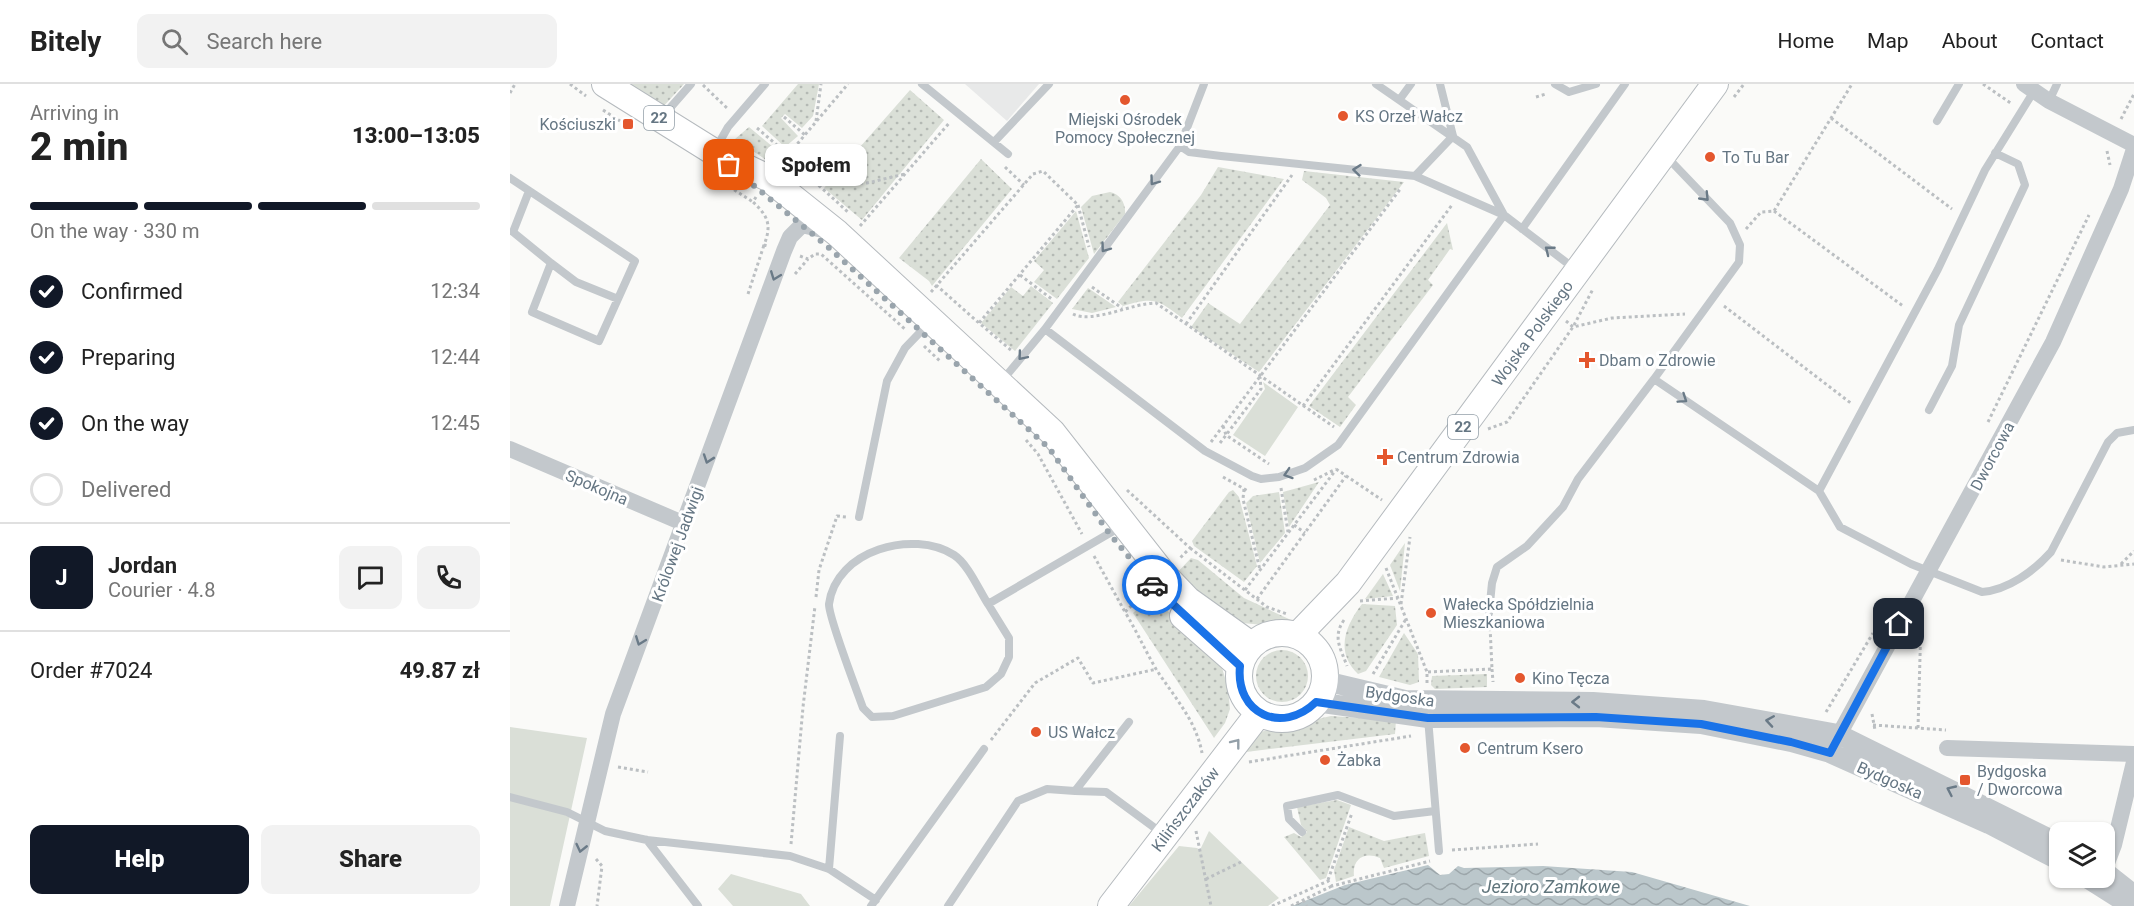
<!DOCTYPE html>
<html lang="en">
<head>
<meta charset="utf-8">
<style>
  body { margin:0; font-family:Roboto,sans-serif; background:#f2f2f2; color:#222; height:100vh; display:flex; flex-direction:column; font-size:22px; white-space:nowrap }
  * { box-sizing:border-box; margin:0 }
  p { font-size:20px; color:#767676 }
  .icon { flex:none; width:33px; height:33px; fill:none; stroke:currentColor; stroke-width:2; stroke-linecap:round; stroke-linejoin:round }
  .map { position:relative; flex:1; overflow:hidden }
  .details { display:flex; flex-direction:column; background:#fff; width:510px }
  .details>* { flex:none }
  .controls { position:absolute; left:1539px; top:738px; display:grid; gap:12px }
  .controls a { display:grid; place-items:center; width:66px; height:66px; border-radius:12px; background:#fff; box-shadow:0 2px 4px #0004; font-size:30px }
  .pin { position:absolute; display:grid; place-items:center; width:51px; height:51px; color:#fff; margin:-26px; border-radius:12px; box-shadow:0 3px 9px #0006 }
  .courier { position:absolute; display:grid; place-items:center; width:60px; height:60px; margin:-30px; border:4px solid #1a73e8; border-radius:50%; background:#fff; color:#222; box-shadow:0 2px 8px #0007 }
  .bubble { position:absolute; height:42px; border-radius:12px; background:#fff; box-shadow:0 2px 4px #0004; font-size:20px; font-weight:800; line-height:42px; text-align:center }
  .overview em { font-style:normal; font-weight:800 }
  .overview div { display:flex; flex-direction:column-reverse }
  .overview { display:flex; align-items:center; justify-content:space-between; height:102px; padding:0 30px }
  h1 { font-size:39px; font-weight:800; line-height:45px }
  .bar { display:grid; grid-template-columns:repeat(4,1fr); gap:9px 6px; align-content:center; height:72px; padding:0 30px }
  .bar i { height:8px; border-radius:4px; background:#e0e0e0 }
  .bar .selected { background:#111827 }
  .bar p { grid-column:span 4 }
  .line { display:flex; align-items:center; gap:15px; padding:0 30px; border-top:2px solid #e0e0e0 }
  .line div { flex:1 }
  .round { display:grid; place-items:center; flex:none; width:63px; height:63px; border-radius:12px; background:#f2f2f2 }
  ol { padding:0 30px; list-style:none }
  li { display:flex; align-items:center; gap:18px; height:66px }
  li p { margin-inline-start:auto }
  li .icon { padding:6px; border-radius:50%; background:#111827; color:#fff; stroke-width:4 }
  li:last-child { color:#767676 }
  li i { width:33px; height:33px; border:3px solid #e0e0e0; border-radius:50% }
  .action { display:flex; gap:12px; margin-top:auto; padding:12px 30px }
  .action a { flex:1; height:69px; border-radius:12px; background:#111827; color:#fff; font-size:24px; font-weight:800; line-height:69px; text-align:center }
  .action a+a { background:#f2f2f2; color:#222 }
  header { display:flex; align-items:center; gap:36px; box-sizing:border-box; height:84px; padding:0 30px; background:#fff; border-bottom:2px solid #e0e0e0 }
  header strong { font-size:28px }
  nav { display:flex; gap:33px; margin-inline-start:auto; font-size:21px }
  .search { width:420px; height:54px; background:#f2f2f2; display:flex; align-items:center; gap:15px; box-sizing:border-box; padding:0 21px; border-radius:12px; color:#767676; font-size:22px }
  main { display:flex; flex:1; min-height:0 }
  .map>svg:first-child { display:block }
  .built { fill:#e8e9e9 }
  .grass { fill:url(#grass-dots) }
  .park { fill:#dadfd7 }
  .water { fill:url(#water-waves) }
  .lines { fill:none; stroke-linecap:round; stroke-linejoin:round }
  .primary-casing { stroke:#b5babe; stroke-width:28 }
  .path { stroke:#bbbfc2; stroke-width:3; stroke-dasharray:3 3; stroke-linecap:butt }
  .service { stroke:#c3c8cc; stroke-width:8 }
  .minor { stroke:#c3c8cc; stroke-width:16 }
  .tertiary { stroke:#c3c8cc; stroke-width:20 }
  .primary { stroke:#fff; stroke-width:26 }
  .oneway { stroke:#6a7a87 }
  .oneway2 { stroke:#939fa8 }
  .done { stroke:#99a4ac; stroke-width:6; stroke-dasharray:0 10.8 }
  .route { stroke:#1a73e8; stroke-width:8 }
  .poi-dot { fill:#e4572e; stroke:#fff; stroke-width:2 }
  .labels { text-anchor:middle; stroke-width:6; stroke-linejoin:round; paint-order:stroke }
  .shield { fill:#fff; stroke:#939fa8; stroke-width:1.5 }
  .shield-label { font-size:15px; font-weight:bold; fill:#657683 }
  .poi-label { font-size:16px; fill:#657683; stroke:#fff; text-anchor:start }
  .street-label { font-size:16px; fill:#657683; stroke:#fff }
  .water-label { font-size:18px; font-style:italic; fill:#60757c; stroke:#fff }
</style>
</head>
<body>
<header>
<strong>Bitely</strong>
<div class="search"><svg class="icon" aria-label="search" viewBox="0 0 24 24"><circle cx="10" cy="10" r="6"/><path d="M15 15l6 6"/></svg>Search here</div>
<nav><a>Home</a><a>Map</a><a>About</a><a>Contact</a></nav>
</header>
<main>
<section class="details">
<div class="overview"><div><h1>2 min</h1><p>Arriving in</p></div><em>13:00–13:05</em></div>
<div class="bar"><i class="selected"></i><i class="selected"></i><i class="selected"></i><i></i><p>On the way · 330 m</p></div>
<ol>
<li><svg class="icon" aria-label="check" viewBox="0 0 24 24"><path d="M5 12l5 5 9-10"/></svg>Confirmed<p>12:34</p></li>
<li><svg class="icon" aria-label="check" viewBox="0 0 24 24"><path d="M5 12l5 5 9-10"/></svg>Preparing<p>12:44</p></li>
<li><svg class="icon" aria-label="check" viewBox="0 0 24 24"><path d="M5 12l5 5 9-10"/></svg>On the way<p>12:45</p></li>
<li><i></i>Delivered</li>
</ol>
<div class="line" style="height:108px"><b class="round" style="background:#111827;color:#fff">J</b><div><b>Jordan</b><p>Courier · 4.8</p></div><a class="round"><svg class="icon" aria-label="chat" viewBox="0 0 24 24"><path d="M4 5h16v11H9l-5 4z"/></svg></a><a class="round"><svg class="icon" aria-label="phone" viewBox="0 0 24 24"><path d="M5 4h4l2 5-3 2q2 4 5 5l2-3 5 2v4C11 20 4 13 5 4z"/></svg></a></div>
<div class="line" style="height:78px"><div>Order #7024</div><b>49.87 zł</b></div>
<div class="action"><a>Help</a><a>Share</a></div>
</section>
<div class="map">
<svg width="1624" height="822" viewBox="0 0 1624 822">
  <defs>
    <pattern id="grass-dots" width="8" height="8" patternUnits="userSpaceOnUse" patternTransform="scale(1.5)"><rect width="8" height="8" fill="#dadfd7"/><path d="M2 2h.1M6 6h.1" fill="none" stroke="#b4b9b4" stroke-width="1.8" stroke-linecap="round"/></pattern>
    <pattern id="water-waves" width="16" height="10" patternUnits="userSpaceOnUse" patternTransform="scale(1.5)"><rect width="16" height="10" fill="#bbc7cb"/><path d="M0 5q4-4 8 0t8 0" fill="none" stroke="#9ca6aa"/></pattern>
  </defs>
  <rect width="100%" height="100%" fill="#fafaf8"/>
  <path class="built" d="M455,0H529L497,37Z"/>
  <path class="grass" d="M113,0H174L151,25Z
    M288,0H309L303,32L292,44L275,30L271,34L288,52L275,63L252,42Z
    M400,6L434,36L352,136L314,104Z
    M239,43L269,68L259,78L225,55Z
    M471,75L502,105L422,202L419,197L389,174Z
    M708,83L774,95L672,234C647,215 644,213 613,222L608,218L691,111Z
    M794,87L894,98L749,288L681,243L698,219L730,240L820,121L816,114L792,96Z
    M600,108C610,110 616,119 615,130L584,170L571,123L582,112Z
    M566,127L579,174L547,215L524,198L534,186L524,177Z
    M937,139L943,166L940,165L918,196L923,201L838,313L846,321L830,343L799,322Z
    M521,202L543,219L505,267L471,239L501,203L513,212Z
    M578,204L606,223L582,229L562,225Z
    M809,398L779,443L773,408Z
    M723,406L729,413L747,482L734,498L684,462L682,457L719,408Z
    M769,408L775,449L750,479L736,419L743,412Z
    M895,459L890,507L880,481Z
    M681,474L688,476L734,514L781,536L766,542L721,538L664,492Z
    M873,490L883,512L855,515Z
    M642,512L710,577L718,604L720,625L715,639L704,654L623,529Z
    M852,520L885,522L887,541L856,587L848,590C825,568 835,542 852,520Z
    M894,549L908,570L909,598L900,601L869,593Z
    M746 592a26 26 0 1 1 52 0a26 26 0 1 1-52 0Z
    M977,590V603L925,605L921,601L922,592Z
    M821,632L886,636L885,650L736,668L741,654L750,648Z
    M827,716L841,721L816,794L810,796L774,753L784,749L791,753L797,748L791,741L787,723Z
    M839,743L874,757L915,749L919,772L874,784L870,774C854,767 842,775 844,792L826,798L824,786Z"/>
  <path class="park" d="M753,298L788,323L755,372L723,351L755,305Z
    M0,643L77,654L40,822H0Z
    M699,747L769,814L758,822H619L669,762L687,764L690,766Z
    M221,790L291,810L300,822H223L208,805Z"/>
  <path class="water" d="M918,781L930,791L939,790L948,782L954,784L1033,782L1122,788L1240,822H782L835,801Z"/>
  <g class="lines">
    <g class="primary-casing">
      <path id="primary" d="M95,0L204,68L258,94L327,149L542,348L654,491L678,516L741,561
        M673,532L730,582
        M729 592a43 43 0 1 1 86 0a43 43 0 1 1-86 0Z
        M788,551L838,499L1205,0
        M601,822L749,629"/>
    </g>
    <path class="path" d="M60,0L76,12
      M1473,0L1502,20
      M193,1L218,25
      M0,9L5,0
      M1026,13L1036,10
      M1224,13L1234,0
      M93,26L110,37
      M274,33L295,51
      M1321,34L1442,125
      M1611,35L1624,10
      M306,37L311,0
      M247,44L275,68
      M1597,67L1600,81
      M270,75L275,68L283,65L338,0
      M495,83L514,101
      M209,96L243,118
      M308,100L357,99L395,90
      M300,101L304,97L339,129
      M246,113L243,118C258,132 262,141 254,161L258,162
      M568,121L579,163
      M1264,127L1393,222
      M350,142L440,38
      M1236,145L1251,128L1264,127L1342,0
      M290,172L298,175L305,170H311L396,246
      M285,190L298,175
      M510,191L543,216
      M426,201L469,239
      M582,203L612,224
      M421,208L523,90L533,87L568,121L469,239L502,267
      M238,210L254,161
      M1214,222L1342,320
      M563,230C583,240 622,219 646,219L824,343
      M1056,237L1063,243L1102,234L1175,230
      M676,240L782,91
      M414,262L431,278
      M793,322L942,121
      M1478,338L1579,131
      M713,342L716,351L759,380
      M978,345L997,338L1063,243L1083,205
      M516,356L528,370L572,450
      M701,358L891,104
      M710,359L751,305L750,293
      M826,385L872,416
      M713,393L738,407
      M804,396L826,385
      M771,404L778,448
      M734,405L733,415L750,486
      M617,406L680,464L669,475
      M784,441L795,449
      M680,464L757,523L777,530
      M584,472L615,528
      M1551,476L1594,483L1624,480
      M1611,480L1624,467
      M876,484L917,588
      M639,505L615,528C626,546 635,566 646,585C664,613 686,636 692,669
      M735,506L825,387
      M306,513L309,486L327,432L336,433
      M747,515L836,392
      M850,517L888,514
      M891,520L900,453
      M834,536C822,553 831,565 837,582
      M982,585L983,598
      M863,590L896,535
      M917,599V588L982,585L980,542
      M1316,628L1363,549
      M1362,630L1365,646
      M1363,641L1436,646
      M1408,644L1411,538
      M481,656L525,599L568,574L583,599L647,585
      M739,678L901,652
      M108,683L138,688
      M686,747L701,822
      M1567,748L1591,742
      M281,760L293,623L305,522
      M942,766L1028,760
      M86,775L92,782L87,822
      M696,795L731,778
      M818,796L842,729
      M793,816L797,822
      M762,822L818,797L822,802L920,777
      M781,822L822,802"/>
    <path class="service" d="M412,0L498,70
      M866,0L957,63L994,131
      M930,0L943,52
      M1045,0L1059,8L1086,0
      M890,15L901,0
      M1539,17L1547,0
      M153,32L181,0
      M1427,37L1449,0
      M484,58L539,0
      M670,62L679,68L711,72L905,92L994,131L1065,185
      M205,66L218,43L255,0
      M1155,71L1220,139L1230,161L1229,178L1144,295L1309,407L1330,443L1401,480L1472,508C1498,506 1524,487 1541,468L1598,358L1607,349L1624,346
      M905,92L943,52
      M0,94L125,177L89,257L22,228L41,179L3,148L19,107
      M1012,145L1115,0
      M41,179L66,198L108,215
      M535,245L695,367L742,392L751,395L769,393L795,384L828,361L994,131
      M491,298L535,245L670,62L694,0
      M1419,326L1442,282L1449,241L1515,101L1508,80L1485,69
      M1309,407L1428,185L1475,86L1524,7
      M349,433L377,297L395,264L420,238
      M478,520L499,554V573L491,590L476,603L383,632L362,633L353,624C347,607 318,532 319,520C326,466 403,445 444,471C458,480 469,506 478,520L612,442
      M979,529L982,499L987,483L1017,462L1053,423L1068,395L1144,295
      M918,634L929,767
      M565,707L596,708L653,750
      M0,713L57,728L95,747L137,756L280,772L319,785L366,816
      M792,748L779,735L777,722L828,711L884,732L925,727
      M137,756L188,822
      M319,785L330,652
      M361,822L474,665
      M438,822L508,717L537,705L565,707L619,638"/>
    <path class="minor" d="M1514,0L1539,17L1624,61
      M0,365L175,440
      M1324,660L1543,258L1611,105L1624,65
      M1437,664L1624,670
      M1594,787L1604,761L1624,678
      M57,822L103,630L274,167L280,153L292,141L321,148"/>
    <path class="tertiary" d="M815,597L895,616L1083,618L1194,626L1328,650L1550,760
      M806,618L918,634L1086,633L1191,640L1281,658L1320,669L1479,740L1550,777
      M1594,787L1623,810
      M1577,794L1621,822"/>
    <use href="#primary" class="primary"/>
  </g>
  <defs><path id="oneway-chevron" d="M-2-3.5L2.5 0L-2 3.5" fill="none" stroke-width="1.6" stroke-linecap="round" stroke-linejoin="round" transform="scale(1.5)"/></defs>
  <g class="oneway">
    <use href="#oneway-chevron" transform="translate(847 86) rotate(-174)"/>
    <use href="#oneway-chevron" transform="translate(644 97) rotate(126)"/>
    <use href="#oneway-chevron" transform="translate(1195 113) rotate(46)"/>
    <use href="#oneway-chevron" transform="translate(595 164) rotate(126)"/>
    <use href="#oneway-chevron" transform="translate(1039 166) rotate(-142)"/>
    <use href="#oneway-chevron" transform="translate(265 192) rotate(111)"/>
    <use href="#oneway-chevron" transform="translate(512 272) rotate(130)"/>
    <use href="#oneway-chevron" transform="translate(1173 315) rotate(34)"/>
    <use href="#oneway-chevron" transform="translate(198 375) rotate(109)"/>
    <use href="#oneway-chevron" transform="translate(778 390) rotate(162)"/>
    <use href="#oneway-chevron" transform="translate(130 557) rotate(111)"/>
    <use href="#oneway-chevron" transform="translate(1066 618) rotate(-180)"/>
    <use href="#oneway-chevron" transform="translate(1260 637) rotate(-171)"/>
    <use href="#oneway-chevron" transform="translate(1441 706) rotate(-155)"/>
    <use href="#oneway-chevron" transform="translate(71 764) rotate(103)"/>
  </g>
  <use class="oneway2" href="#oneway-chevron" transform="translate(726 659) rotate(-52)"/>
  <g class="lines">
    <path class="done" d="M219,81L317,162L539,364L599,449L642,501"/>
    <path class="route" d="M642,501L730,582C725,630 772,651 806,618L918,634L1086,633L1191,640L1281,658L1320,669L1389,540"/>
  </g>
  <g class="poi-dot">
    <circle cx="615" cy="16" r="6"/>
    <circle cx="833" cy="32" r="6"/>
    <rect x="112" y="34" width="12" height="12" rx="3"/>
    <circle cx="1200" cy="73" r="6"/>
    <path d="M1074 267h6v6h6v6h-6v6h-6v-6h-6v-6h6z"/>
    <path d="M872 364h6v6h6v6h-6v6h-6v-6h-6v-6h6z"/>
    <circle cx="921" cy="529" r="6"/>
    <circle cx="1010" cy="594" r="6"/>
    <circle cx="526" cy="648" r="6"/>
    <circle cx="955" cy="664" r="6"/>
    <circle cx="815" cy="676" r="6"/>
    <rect x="1449" y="690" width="12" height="12" rx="3"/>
  </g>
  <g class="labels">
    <g class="shield">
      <rect x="134" y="22" width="30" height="24" rx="4.5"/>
      <rect x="938" y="331" width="30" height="24" rx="4.5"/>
    </g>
    <g class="shield-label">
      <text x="149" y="39">22</text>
      <text x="953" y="348">22</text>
    </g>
    <g class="poi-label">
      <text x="845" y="38">KS Orzeł Wałcz</text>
      <text x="615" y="41" text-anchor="middle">Miejski Ośrodek<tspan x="615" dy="18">Pomocy Społecznej</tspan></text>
      <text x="106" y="46" text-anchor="end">Kościuszki</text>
      <text x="1212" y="79">To Tu Bar</text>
      <text x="1089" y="282">Dbam o Zdrowie</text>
      <text x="887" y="379">Centrum Zdrowia</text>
      <text x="933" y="526">Wałecka Spółdzielnia<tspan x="933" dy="18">Mieszkaniowa</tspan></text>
      <text x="1022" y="600">Kino Tęcza</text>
      <text x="538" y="654">US Wałcz</text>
      <text x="967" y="670">Centrum Ksero</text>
      <text x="827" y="682">Żabka</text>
      <text x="1467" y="693">Bydgoska<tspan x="1467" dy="18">/ Dworcowa</tspan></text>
    </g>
    <g class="street-label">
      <text transform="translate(1022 249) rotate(-54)" y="6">Wojska Polskiego</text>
      <text transform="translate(1482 372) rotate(-62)" y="6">Dworcowa</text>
      <text transform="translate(87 403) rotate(23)" y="6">Spokojna</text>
      <text transform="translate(167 460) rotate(-70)" y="6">Królowej Jadwigi</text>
      <text transform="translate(890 612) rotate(8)" y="6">Bydgoska</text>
      <text transform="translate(1380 696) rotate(24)" y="6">Bydgoska</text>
      <text transform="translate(675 725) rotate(-53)" y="6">Kilińszczaków</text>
    </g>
    <g class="water-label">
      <text x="1041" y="809">Jezioro Zamkowe</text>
    </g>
  </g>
</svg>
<div class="controls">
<a><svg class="icon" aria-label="layers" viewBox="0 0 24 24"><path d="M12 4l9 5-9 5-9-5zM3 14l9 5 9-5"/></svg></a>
</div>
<div class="pin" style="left:219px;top:81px;background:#ea580c"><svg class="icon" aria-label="bag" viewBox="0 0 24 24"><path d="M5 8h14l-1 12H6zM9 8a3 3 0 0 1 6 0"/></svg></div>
<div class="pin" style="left:1389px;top:540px;background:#1f2937"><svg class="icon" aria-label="home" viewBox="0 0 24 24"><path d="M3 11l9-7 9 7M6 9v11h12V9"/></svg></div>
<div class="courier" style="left:642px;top:501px"><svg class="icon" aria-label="car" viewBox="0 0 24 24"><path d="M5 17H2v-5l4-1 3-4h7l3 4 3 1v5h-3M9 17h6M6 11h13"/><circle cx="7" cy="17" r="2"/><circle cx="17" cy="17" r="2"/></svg></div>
<div class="bubble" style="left:255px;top:60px;width:102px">Społem</div>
</div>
</main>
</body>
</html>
